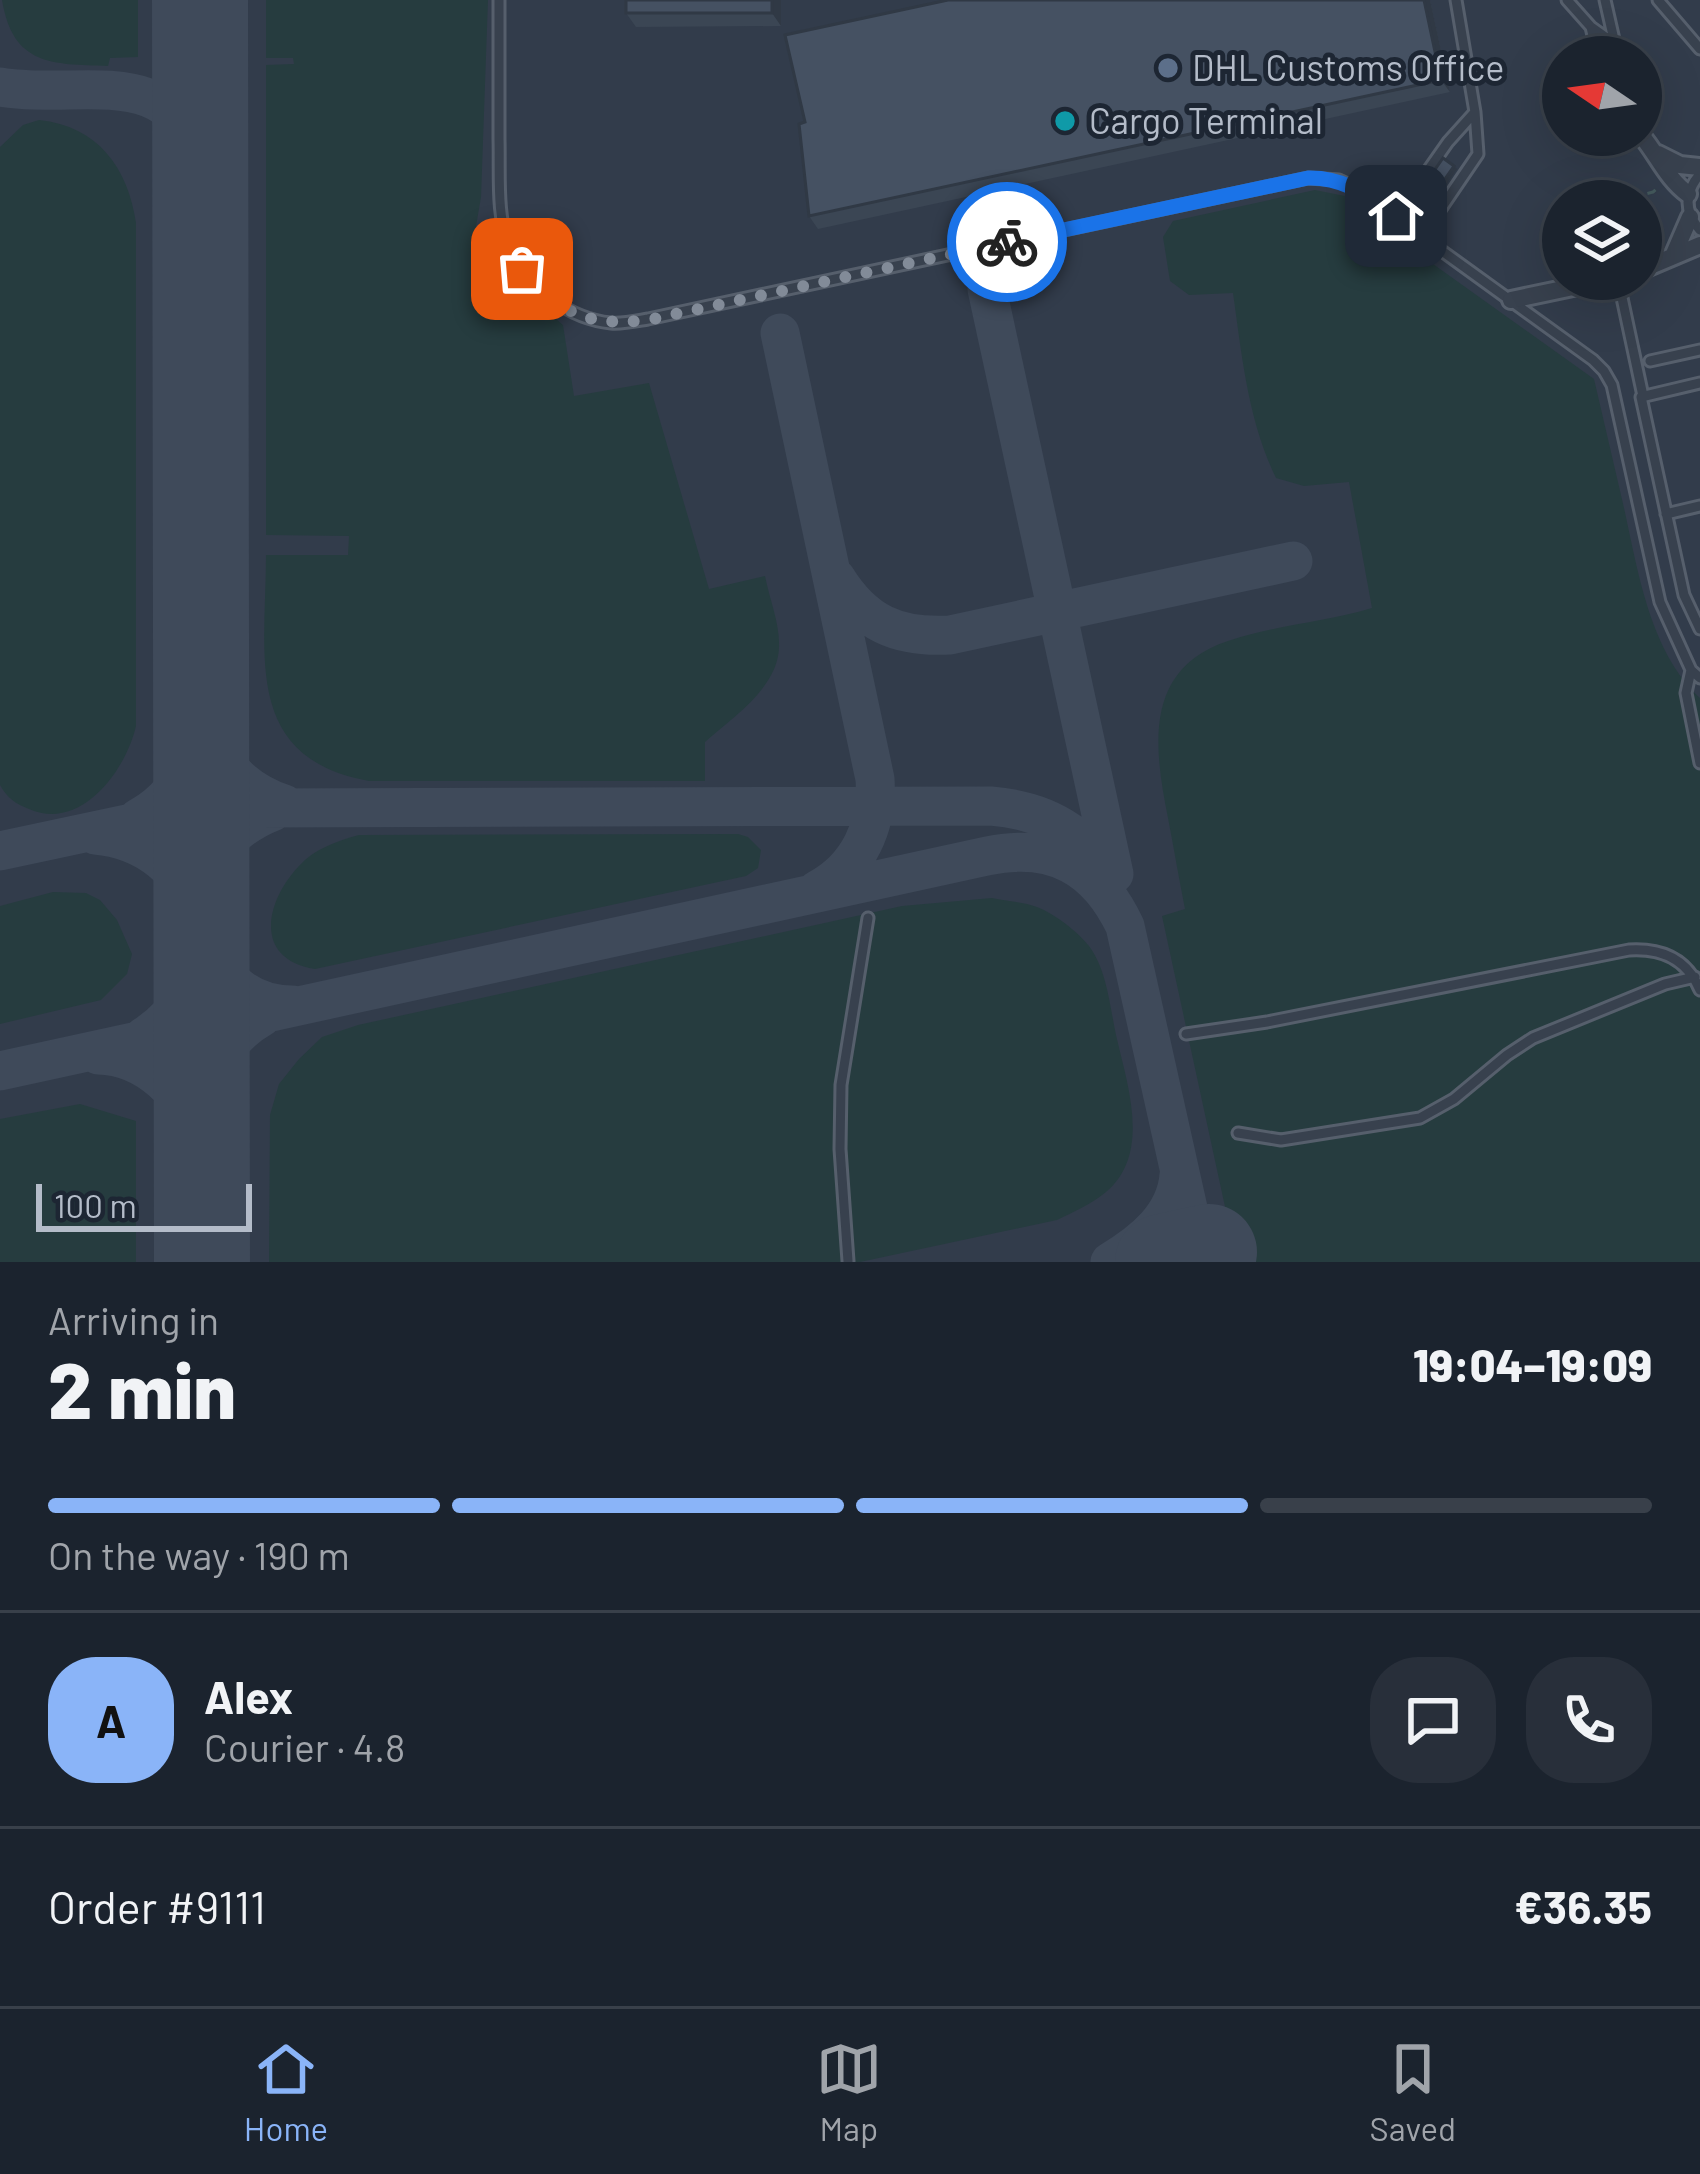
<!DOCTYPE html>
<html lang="en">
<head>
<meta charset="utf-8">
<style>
  body { margin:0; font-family:Barlow,sans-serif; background:#282f3a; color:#f1f3f6; height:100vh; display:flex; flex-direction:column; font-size:45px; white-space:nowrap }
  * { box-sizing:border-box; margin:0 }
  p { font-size:39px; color:#a0a4aa }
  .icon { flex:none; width:66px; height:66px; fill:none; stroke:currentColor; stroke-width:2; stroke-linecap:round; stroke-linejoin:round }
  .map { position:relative; height:1262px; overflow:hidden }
  .drawer { display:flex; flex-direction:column; background:#1b232e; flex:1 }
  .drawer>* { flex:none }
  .needle { width:78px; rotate:283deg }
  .fabs { position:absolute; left:1542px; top:36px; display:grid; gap:24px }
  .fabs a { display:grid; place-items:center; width:120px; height:120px; border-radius:50%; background:#1b232e; box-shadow:0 12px 48px #0002,0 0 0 3px #39404a; font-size:60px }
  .scale { position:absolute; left:36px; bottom:30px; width:216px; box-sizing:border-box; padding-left:12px; border:6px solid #b4bcc9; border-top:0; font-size:33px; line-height:42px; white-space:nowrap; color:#b4bcc9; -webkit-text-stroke:9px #1d2633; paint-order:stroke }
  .pin { position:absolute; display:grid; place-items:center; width:102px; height:102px; color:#fff; margin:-51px; border-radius:24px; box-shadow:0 6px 18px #0006 }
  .courier { position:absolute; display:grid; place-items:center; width:120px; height:120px; margin:-60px; border:9px solid #1a73e8; border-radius:50%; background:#fff; color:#222; box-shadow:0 3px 15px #0007 }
  .overview em { font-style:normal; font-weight:800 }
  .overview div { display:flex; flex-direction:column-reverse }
  .overview { display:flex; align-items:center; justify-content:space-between; height:204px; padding:0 48px }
  h1 { font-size:78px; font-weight:800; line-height:90px }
  .bar { display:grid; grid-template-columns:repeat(4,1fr); gap:18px 12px; align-content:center; height:144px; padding:0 48px }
  .bar i { height:15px; border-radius:9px; background:#39404a }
  .bar .current { background:#8ab4f8 }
  .bar p { grid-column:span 4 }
  .line { display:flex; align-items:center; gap:30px; padding:0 48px; border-top:3px solid #39404a }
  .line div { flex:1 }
  .round { display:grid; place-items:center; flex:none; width:126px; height:126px; border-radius:48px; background:#282f3a }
  .tab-bar { display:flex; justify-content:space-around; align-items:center; height:168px; border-top:3px solid #39404a; background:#1b232e; font-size:33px; color:#a0a4aa }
  .tab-bar a { display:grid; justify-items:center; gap:6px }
  .tab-bar .current { color:#8ab4f8 }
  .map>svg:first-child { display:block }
  .airport { fill:#323c4b; fill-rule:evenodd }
  .green { fill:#263c3f }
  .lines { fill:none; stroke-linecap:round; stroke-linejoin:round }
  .taxiway { stroke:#3f4a5a; stroke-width:39 }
  .runway { stroke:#3f4a5a; stroke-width:96 }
  .lane-casing { stroke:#565f6c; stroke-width:15 }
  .street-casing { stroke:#565f6c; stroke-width:22 }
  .path { stroke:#44595c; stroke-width:3; stroke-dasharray:9 9; stroke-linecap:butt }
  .lane { stroke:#38414e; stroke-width:9 }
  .street { stroke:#38414e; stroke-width:16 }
  .wall { fill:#3b4654 }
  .shaded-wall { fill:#303945 }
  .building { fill:#455162; stroke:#303945; stroke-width:3 }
  .done { stroke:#828b98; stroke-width:12; stroke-dasharray:0 21.6 }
  .route { stroke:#1a73e8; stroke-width:15 }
  .service-dot { fill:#5c6f8a; stroke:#1d2633; stroke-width:4.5 }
  .culture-dot { fill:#0f9aa8; stroke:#1d2633; stroke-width:4.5 }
  .labels { text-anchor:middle; stroke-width:10; stroke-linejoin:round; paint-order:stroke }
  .poi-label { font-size:36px; fill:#b4bcc9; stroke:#1d2633; text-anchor:start }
</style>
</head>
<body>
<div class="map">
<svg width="1700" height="1262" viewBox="0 0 1700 1262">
  <rect width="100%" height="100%" fill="#242f3e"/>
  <path class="airport" d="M0,0H1700V1262H0ZM1563,57H1641V135H1563ZM1563,201H1641V279H1563Z"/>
  <path class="green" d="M2,0H138V57L110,58L108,66C52,64 13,66 2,0Z
    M266,0H488L481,197L475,232L520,288L563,325L574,396L649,383L709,589L765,576C769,597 779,622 779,643C781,686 733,717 705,742V781H369C242,758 266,655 266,555H348L349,536L266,535V65L294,64L293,58H266Z
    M39,120C98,126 128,168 136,223V726C126,770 81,832 29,809C16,804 7,798 0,785V147L23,125Z
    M1315,190L1350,197L1391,234L1594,379C1604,422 1614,465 1624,508C1638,571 1650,652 1700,698V1262H1237L1162,916L1185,909C1179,879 1174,849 1168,818C1154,748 1143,669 1228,641C1275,625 1326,622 1372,608L1349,482L1304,486L1276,478C1248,420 1242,356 1233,293L1189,295L1170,281L1163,237L1173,221Z
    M738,834L748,837L761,850L758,868L746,876L315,969C253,959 265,902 299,866C314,849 337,841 359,835Z
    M53,892L86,893L100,900L117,920L132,954L127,974L101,1000L0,1024V906Z
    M992,898C1006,901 1024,902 1037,907C1055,914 1077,931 1089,946C1107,970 1110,1007 1116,1035C1127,1084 1152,1153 1106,1192C1092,1204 1073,1212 1057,1220L860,1262H269L270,1115L279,1084L299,1059L322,1037L358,1025L902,906Z
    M80,1104L136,1121V1262H0V1119Z"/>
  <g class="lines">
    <path class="taxiway" d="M0,87C80,101 173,58 201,165
      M987,289L1114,874
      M780,333L875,779C878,825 859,868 817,890
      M836,578C864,623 897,638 950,635L1293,561
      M201,701C210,752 234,787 284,804
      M138,818C180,795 195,759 201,713
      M95,835C144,839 188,871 197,921C200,933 200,947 201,959
      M0,851L164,816L223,808L991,806C1042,810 1083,831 1109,876
      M201,908C209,858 226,830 274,811
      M203,930C215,973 245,1005 292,1005
      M143,1037C183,1012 197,977 201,931
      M98,1055C146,1056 188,1095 198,1142C201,1154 201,1167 202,1179
      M0,1071L987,856C1053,842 1097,867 1125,926L1200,1262
      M202,1134C206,1085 216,1043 262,1017
      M1110,1262C1143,1242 1176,1216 1179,1175"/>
    <path class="runway" d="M200,0L202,1262
      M1163,1262L1209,1252"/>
    <g class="lane-casing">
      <path id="lane" d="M499,0C499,46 499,93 499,139C500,175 496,216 510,250C527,288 570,319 611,323C623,324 636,321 648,319L1308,178L1339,180L1352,186L1593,360L1604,371L1612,385L1660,602L1691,670L1700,678
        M1567,0L1591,27L1615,44L1618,57
        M1605,0L1615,44
        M1658,0L1700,49
        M1591,27L1598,57
        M1700,174C1684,193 1684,212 1700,230
        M1396,216L1448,142L1475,112
        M1423,235L1478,154L1475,112L1456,0
        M1618,279L1643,396
        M1650,361L1700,350
        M1700,383L1641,397L1684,595L1700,629
        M1666,514L1700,506
        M1691,670L1686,693L1700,763
        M1186,1034L1267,1022L1629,950C1662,948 1687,959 1700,990
        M1238,1133L1281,1140L1420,1118L1454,1099L1507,1055L1533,1038L1665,984L1695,977
        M848,1261L840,1149L841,1085L868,918"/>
    </g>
    <g class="street-casing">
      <path id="street" d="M1641,135C1657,154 1667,179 1688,194
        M1658,154L1680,165L1700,167
        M1674,254L1690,217
        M1641,270L1700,245
        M1511,300L1611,279"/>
    </g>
    <path class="path" d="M1630,198L1653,192L1659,187"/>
    <use href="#lane" class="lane"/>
    <use href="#street" class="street"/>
  </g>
  <path class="wall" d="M781,0V26L636,27L626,13Z
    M1430,0L1450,92L818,229L809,216L805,122Z"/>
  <path class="shaded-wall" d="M772,0H781V26L772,13Z
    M1424,0H1430L1450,92L1441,80Z
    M1454,166L1457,169L1429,210L1426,206Z"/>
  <path class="building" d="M626,0H772V13H626Z
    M948,0H1424L1441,80L809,216L799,124L805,122L785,35Z
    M1443,158L1454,166L1426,206L1415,198Z"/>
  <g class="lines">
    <path class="done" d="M522,269C561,314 588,327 648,320L1007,242"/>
    <path class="route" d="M1007,242L1308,178C1345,177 1367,196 1396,216"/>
  </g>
  <circle class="service-dot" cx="1168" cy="68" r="12"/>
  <circle class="culture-dot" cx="1065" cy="121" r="12"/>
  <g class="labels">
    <g class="poi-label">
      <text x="1192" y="81">DHL Customs Office</text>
      <text x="1089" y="134">Cargo Terminal</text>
    </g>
  </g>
</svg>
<div class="fabs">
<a><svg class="needle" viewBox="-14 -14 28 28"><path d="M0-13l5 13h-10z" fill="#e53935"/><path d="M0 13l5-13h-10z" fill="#a0a4aa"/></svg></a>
<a><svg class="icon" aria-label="layers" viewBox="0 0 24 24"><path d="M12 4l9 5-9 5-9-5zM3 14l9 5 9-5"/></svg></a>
</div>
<div class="scale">100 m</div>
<div class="pin" style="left:522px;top:269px;background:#ea580c"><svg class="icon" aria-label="bag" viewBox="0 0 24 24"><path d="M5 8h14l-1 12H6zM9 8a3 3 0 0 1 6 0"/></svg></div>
<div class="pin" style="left:1396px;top:216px;background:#1f2937"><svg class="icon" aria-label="home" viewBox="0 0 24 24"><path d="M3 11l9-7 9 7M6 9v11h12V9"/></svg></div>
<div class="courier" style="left:1007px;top:242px"><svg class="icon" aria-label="bike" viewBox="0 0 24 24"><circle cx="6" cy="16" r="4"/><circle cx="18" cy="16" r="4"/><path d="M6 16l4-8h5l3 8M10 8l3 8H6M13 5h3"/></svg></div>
</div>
<section class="drawer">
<div class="overview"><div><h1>2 min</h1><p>Arriving in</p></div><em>19:04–19:09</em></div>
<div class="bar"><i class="current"></i><i class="current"></i><i class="current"></i><i></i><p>On the way · 190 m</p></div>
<div class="line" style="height:216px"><b class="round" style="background:#8ab4f8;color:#111">A</b><div><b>Alex</b><p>Courier · 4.8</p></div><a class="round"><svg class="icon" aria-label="chat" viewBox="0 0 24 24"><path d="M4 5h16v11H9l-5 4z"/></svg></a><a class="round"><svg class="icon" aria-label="phone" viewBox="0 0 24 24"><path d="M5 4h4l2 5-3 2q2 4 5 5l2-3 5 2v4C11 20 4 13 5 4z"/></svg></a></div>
<div class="line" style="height:156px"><div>Order #9111</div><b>€36.35</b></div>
</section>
<nav class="tab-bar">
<a class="current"><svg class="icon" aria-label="home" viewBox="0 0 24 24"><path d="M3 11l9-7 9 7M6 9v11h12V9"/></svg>Home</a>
<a><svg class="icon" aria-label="map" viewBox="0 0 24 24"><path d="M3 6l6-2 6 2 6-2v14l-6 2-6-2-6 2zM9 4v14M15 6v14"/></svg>Map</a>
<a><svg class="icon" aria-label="saved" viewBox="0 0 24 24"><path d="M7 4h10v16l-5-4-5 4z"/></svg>Saved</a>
</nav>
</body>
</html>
